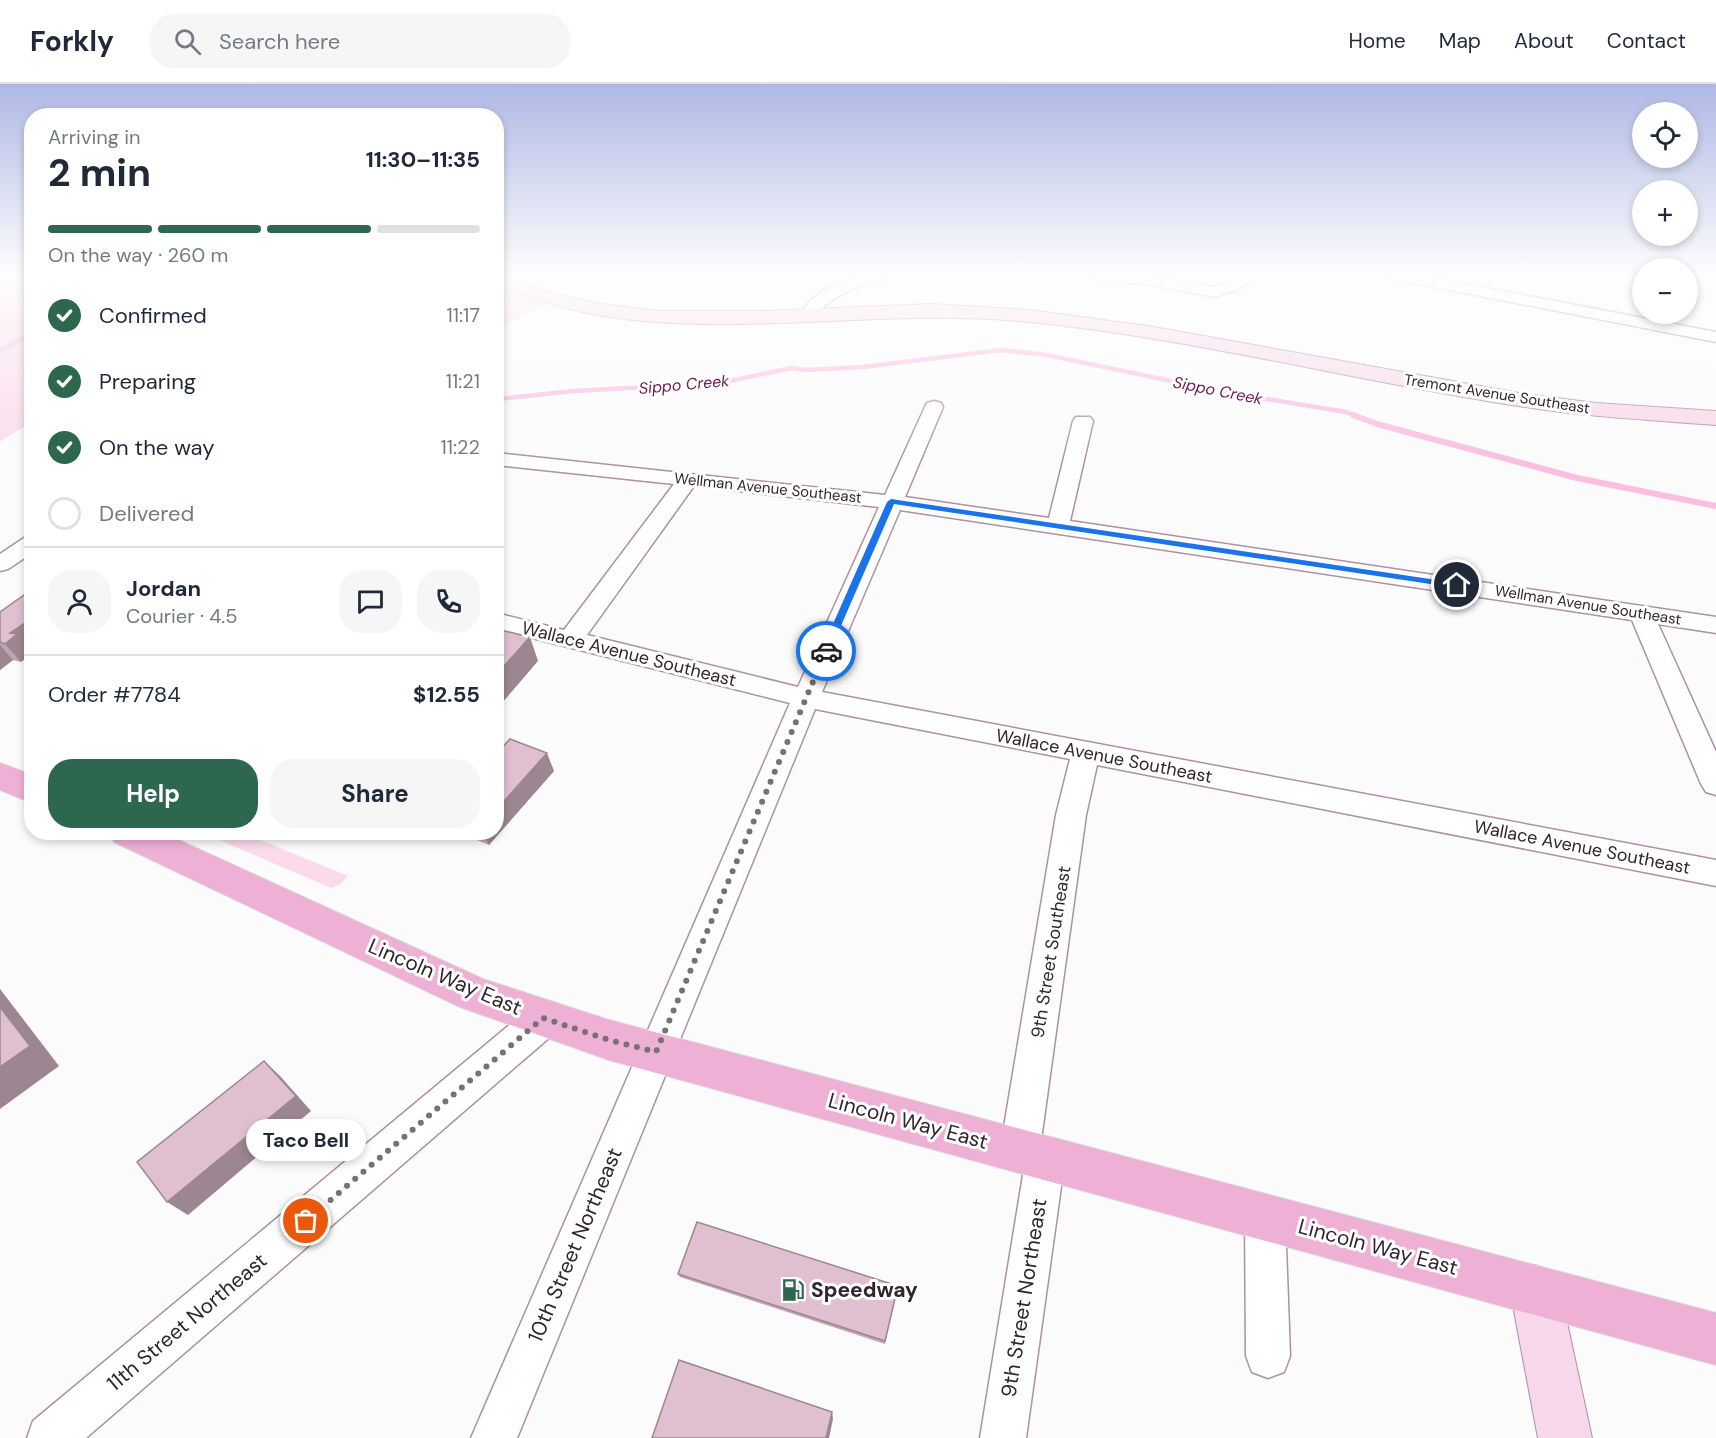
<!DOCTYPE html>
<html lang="en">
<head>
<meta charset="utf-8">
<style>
  body { margin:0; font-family:"DM Sans",sans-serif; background:#f6f6f7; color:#1f2937; height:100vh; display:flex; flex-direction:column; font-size:22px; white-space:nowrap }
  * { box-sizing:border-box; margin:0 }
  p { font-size:20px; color:#747a83 }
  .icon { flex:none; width:33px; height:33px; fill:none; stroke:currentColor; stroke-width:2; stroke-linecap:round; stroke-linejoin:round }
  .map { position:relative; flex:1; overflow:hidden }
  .side { position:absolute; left:24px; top:24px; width:480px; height:732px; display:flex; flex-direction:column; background:#fff; border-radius:24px; box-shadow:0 3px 9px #0003 }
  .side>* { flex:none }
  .tools { position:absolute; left:1632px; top:18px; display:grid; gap:12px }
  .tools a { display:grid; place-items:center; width:66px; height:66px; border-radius:50%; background:#fff; box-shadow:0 3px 9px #0003; font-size:30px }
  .pin { position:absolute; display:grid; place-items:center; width:51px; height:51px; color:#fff; margin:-26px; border:3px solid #fff; border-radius:50%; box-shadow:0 2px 6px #0007 }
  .courier { position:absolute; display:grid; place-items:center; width:60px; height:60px; margin:-30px; border:4px solid #1a73e8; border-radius:50%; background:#fff; color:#222; box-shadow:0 2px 8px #0007 }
  .bubble { position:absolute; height:42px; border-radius:21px; background:#fff; box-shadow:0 3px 9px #0003; font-size:20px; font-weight:700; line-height:42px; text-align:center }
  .head em { font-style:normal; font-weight:700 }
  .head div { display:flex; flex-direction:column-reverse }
  .head { display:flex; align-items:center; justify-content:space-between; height:102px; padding:0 24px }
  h1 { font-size:39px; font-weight:700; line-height:45px }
  .bar { display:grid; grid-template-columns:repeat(4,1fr); gap:9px 6px; align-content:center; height:72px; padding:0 24px }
  .bar i { height:8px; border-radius:4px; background:#e0e1e3 }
  .bar .selected { background:#2d674f }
  .bar p { grid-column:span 4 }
  .line { display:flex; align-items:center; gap:15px; padding:0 24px; border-top:2px solid #e0e1e3 }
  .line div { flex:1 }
  .round { display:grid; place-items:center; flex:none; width:63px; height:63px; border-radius:24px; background:#f6f6f7 }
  ol { padding:0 24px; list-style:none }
  li { display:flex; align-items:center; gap:18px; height:66px }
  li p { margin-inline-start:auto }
  li .icon { padding:6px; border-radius:50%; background:#2d674f; color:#fff; stroke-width:4 }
  li:last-child { color:#747a83 }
  li i { width:33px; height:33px; border:3px solid #e0e1e3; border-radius:50% }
  .primary-button { display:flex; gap:12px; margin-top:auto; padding:12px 24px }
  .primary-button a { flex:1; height:69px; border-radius:24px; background:#2d674f; color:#fff; font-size:24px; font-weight:700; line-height:69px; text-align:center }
  .primary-button a+a { background:#f6f6f7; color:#1f2937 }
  header { display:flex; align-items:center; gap:36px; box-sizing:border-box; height:84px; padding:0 30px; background:#fff; border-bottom:2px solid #e0e1e3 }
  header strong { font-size:28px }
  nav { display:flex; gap:33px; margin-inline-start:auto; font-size:21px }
  .search { width:420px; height:54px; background:#f6f6f7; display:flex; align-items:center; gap:15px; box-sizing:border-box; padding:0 21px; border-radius:24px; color:#747a83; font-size:22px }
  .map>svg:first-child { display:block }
  .green { fill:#fbdaec }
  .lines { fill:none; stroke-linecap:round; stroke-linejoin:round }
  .stream-far1 { stroke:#fabedf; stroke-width:4.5 }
  .stream { stroke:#fabedf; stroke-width:6 }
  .street-casing { stroke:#af90a1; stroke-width:3 }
  .secondary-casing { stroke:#af90a1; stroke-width:2 }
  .primary-casing { stroke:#dad8d9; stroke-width:2 }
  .street { fill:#fff; fill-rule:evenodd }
  .secondary { fill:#f7d8eb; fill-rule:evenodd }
  .primary { fill:#efb0d6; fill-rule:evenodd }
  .wall { fill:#c0a4b3 }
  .shaded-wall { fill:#9c8692 }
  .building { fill:#dfbfd0; stroke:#9c8692; stroke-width:1.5 }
  .route { fill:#1a73e8 }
  .done { stroke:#787074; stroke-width:6; stroke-dasharray:0 10.8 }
  .labels { text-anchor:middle; stroke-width:6; stroke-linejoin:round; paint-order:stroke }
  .far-street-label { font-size:15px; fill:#31252c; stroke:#fff }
  .far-water-label { font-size:16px; font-style:italic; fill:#6e1952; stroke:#fff }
  .street-label { font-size:18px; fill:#31252c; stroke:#fff }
  .near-street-label { font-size:21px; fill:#31252c; stroke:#fff }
  .near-poi-label { font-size:21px; font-weight:bold; fill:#31252c; stroke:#fff; text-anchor:start }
</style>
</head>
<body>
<header>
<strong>Forkly</strong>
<div class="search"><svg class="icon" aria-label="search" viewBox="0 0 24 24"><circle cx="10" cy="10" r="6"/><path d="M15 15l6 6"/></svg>Search here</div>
<nav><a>Home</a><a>Map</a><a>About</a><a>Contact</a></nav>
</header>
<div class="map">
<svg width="1716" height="1354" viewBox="0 0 1716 1354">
  <rect width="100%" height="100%" fill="#fbfbfb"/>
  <path class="green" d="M0,190H32L31,339L0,357Z
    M497,199L544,220L497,245Z
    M203,749H244L348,792L339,801L331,804Z"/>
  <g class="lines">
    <path class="stream-far1" d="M0,267L32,249
      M496,313L499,315L573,307L720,299L791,284L806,286L863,283L1001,266L1047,271L1224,308L1346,328L1357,332"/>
    <path class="stream" d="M1353,331L1377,340L1577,394L1716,422"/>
    <g class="street-casing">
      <path id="street" d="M871,190H894L891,193C863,202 831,208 815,234L809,236L801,231C812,205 846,197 871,190Z
        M1086,190H1135L1214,203C1232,198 1239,188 1259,190L1237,206L1215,213L1152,201L1094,195Z
        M1385,190H1414L1716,248V258L1393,195Z
        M934,317L941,319L943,323L905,413L1049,434L1073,337L1076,333H1090L1093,337L1070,437L1716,533V549L1658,540L1716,668V711L1706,708L1701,700L1632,536L900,426L822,608L1716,776V802L1097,681L1086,731L1041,1056L1045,1054L1059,1060L1065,1074L1026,1354H980L1024,1085L1020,1087L1006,1081L1000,1067L1056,731L1070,675L815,625L517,1354H471L790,619L496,545V529L564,546L674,400L496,381V369L885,411L925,323L927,319ZM694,402L879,423L798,603L587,551Z
        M32,452V469L8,485L0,487V470L24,454Z
        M544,919L557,923L562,935L557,947L86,1354H27L33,1337L531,923Z
        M1265,1113L1279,1119L1285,1133L1290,1272L1284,1288L1268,1294L1252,1288L1246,1272L1245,1133L1251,1119Z"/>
    </g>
    <g class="secondary-casing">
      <path id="secondary" d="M496,190L554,210L601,220L656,227H766L931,220L1030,226L1154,243L1525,310L1596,319L1716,327V341C1652,336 1588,333 1525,323C1359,298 1197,255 1030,238C887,223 744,254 603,232C566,226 531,214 496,200Z
        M1535,1181L1553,1188L1560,1206L1592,1354H1538L1510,1206L1517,1188Z"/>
    </g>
    <g class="primary-casing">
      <path id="primary" d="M0,679L32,691V719L0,706Z
        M109,748H161L483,895L609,936L1716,1229V1281L609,976L460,923L114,758Z"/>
    </g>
    <use href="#street" class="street"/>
    <use href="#secondary" class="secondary"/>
    <use href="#primary" class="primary"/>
  </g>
  <path class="wall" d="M32,513V563L29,565L21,578L13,576L0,586V528Z
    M554,687L489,761L458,748H496Z
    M678,1190L898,1202L885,1260L680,1193Z"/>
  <path class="shaded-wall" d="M32,534V563L29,565L32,567V570L21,578L5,560L10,549Z
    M530,553L538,577L496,626V591Z
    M0,561L13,576L0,586Z
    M547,669L554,687L489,761L483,748H496V726Z
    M0,905L59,982L0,1025Z
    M264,977L280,992L311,1027L188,1131L167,1118Z
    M832,1328L833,1335L829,1354H826Z"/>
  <path class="building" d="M24,511L32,513V534L10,549L17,550L5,560L0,558V528Z
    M496,545L530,553L496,591Z
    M510,655L547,669L496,726V670Z
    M0,923L30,962L0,983Z
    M264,977L296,1012L167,1118L137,1078Z
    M697,1138L898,1202L885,1257L678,1190Z
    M679,1276L832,1328L826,1354H652Z"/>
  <linearGradient id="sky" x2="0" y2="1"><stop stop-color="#afb8e4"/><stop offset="0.5" stop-color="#fdfdfd"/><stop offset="1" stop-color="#fdfdfd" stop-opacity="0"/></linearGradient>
  <rect width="1716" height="379" fill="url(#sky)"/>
  <path class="route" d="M891,415L1457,499L1461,501L1457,504L894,420L830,567L823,570L821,567L887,418Z"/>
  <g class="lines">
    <path class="done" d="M306,1137L543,934L609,956L656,968L826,567"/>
  </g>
  <defs>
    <g id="fuel-bare" transform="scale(1.8)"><path d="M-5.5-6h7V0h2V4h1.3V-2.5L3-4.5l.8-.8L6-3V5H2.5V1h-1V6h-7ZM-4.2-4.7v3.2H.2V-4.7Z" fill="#2d674f" stroke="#fff" stroke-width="2.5" paint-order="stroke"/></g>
  </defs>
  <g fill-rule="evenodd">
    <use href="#fuel-bare" x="793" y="1206"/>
  </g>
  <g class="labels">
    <g class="far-street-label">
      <text transform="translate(1497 310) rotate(9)" y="5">Tremont Avenue Southeast</text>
      <text transform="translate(768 404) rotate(6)" y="5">Wellman Avenue Southeast</text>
      <text transform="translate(1588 521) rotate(9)" y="5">Wellman Avenue Southeast</text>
    </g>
    <g class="far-water-label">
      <text transform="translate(684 300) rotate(-5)" y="6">Sippo Creek</text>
      <text transform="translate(1218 306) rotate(11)" y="6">Sippo Creek</text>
    </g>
    <g class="street-label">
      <text transform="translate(629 570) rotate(14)" y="6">Wallace Avenue Southeast</text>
      <text transform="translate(1104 672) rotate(11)" y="6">Wallace Avenue Southeast</text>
      <text transform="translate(1582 763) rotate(11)" y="6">Wallace Avenue Southeast</text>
      <text transform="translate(1051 868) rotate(-81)" y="6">9th Street Southeast</text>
    </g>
    <g class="near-street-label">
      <text transform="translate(445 893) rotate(23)" y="7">Lincoln Way East</text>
      <text transform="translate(908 1037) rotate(15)" y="7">Lincoln Way East</text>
      <text transform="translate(575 1161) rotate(-67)" y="7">10th Street Northeast</text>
      <text transform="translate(1378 1163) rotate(15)" y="7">Lincoln Way East</text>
      <text transform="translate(1024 1214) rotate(-81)" y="7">9th Street Northeast</text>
      <text transform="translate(187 1238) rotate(-40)" y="7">11th Street Northeast</text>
    </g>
    <g class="near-poi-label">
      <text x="811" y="1213">Speedway</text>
    </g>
  </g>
</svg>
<div class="tools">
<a><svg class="icon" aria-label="locate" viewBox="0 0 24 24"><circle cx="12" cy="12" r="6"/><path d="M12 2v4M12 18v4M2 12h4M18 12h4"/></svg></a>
<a>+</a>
<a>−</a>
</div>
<div class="pin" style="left:306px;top:1137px;background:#ea580c"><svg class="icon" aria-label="bag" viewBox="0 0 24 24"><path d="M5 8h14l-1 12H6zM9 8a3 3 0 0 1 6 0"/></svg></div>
<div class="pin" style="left:1457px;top:501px;background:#1f2937"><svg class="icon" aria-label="home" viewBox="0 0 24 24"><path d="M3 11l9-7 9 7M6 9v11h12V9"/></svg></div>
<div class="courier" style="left:826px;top:567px"><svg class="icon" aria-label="car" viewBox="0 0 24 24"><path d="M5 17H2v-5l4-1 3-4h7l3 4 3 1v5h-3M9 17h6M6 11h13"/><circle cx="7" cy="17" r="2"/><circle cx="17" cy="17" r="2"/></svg></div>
<div class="bubble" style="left:246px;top:1035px;width:120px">Taco Bell</div>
<section class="side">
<div class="head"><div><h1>2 min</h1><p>Arriving in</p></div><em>11:30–11:35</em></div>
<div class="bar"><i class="selected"></i><i class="selected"></i><i class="selected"></i><i></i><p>On the way · 260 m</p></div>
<ol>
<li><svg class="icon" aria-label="check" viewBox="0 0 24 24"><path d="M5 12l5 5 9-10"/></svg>Confirmed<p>11:17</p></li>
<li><svg class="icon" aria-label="check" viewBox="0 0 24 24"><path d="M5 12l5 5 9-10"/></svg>Preparing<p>11:21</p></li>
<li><svg class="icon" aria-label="check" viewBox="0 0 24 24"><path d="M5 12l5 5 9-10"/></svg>On the way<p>11:22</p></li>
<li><i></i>Delivered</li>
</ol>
<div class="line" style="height:108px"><a class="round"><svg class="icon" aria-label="person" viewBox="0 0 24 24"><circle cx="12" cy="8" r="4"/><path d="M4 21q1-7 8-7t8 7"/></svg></a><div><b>Jordan</b><p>Courier · 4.5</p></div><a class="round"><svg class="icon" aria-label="chat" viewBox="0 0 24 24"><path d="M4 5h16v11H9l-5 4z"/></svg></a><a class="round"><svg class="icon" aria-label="phone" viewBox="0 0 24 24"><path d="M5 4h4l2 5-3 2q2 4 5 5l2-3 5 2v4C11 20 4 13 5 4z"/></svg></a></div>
<div class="line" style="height:78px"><div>Order #7784</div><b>$12.55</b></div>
<div class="primary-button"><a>Help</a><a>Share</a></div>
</section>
</div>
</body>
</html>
